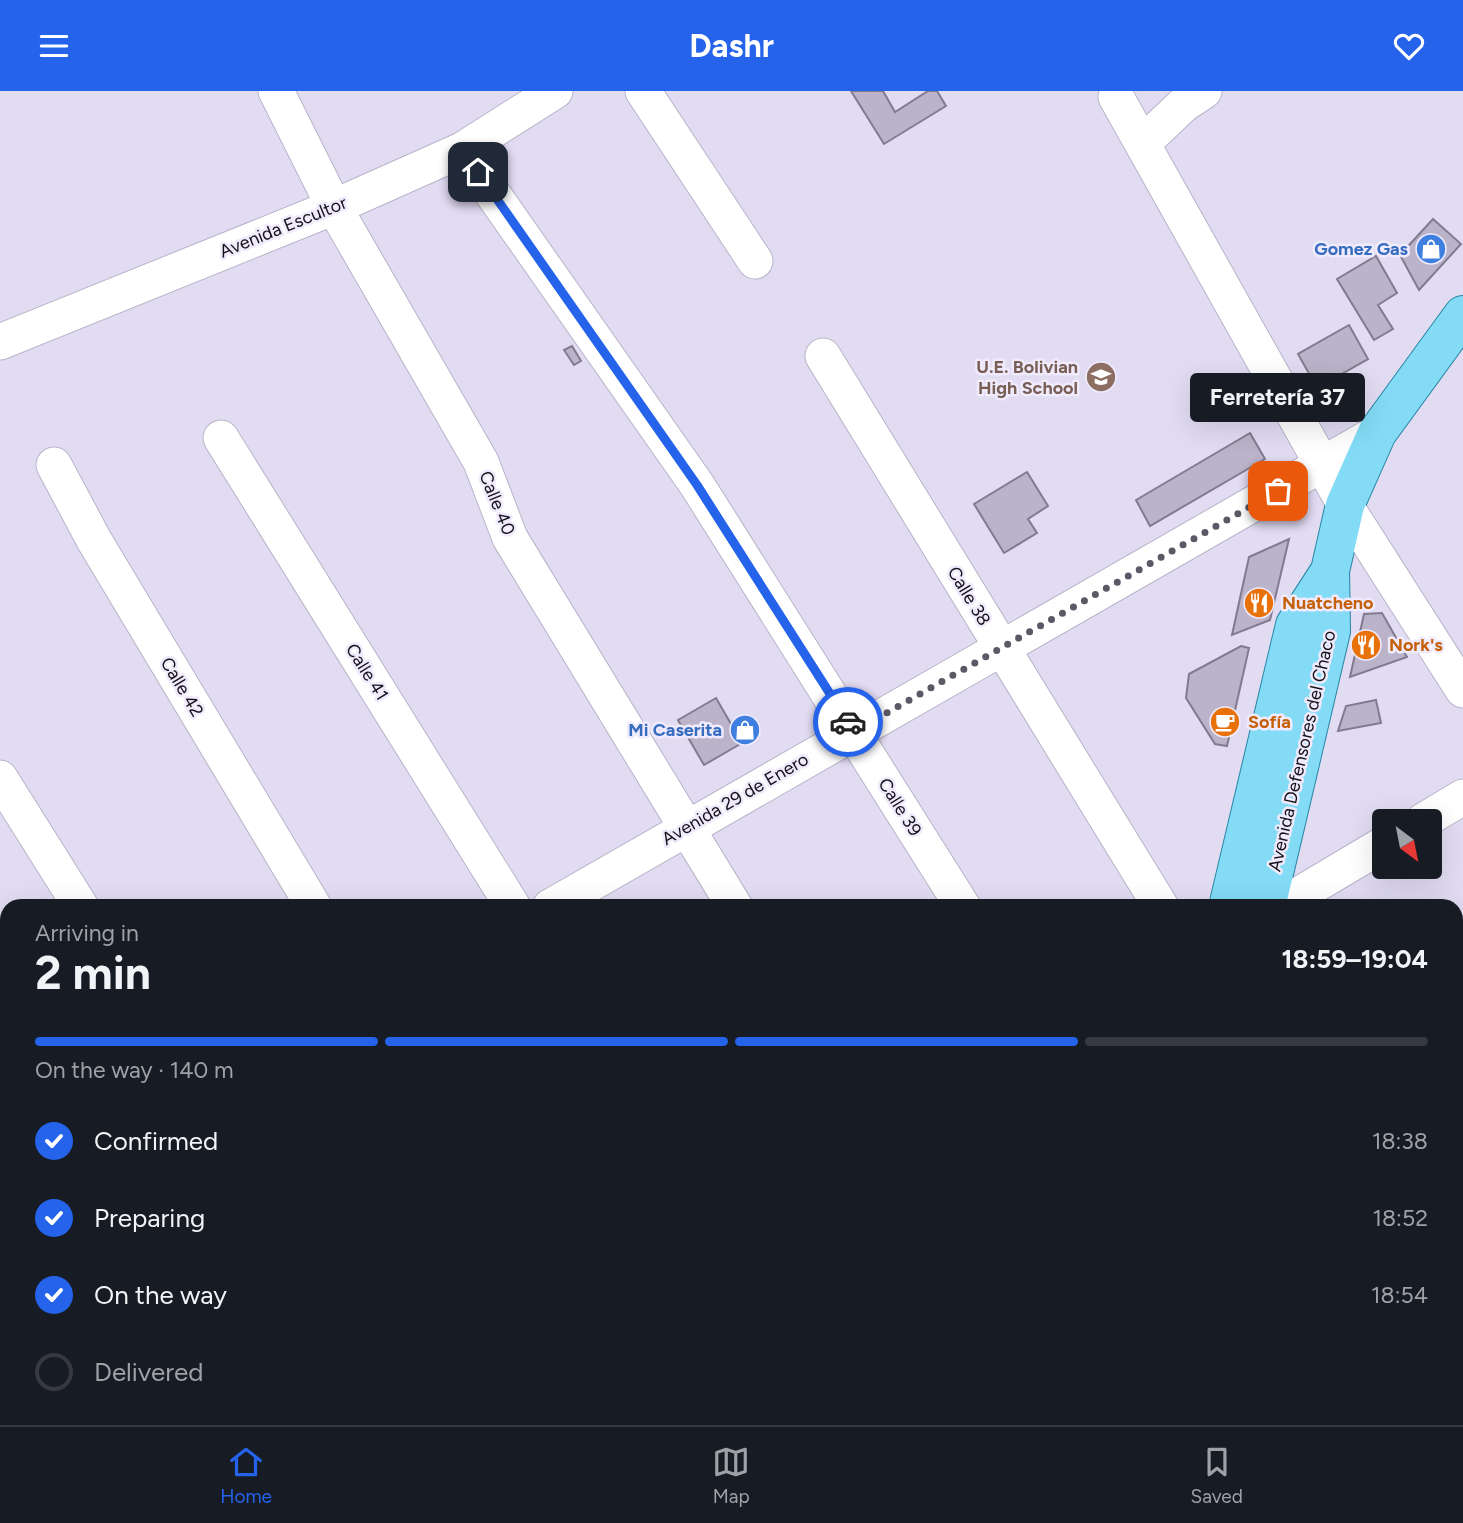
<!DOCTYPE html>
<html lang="en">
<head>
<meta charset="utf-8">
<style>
  body { margin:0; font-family:Figtree,sans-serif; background:#20242c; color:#f1f3f6; height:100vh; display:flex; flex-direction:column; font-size:26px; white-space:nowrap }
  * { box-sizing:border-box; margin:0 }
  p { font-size:23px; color:#9ea1a6 }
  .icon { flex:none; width:38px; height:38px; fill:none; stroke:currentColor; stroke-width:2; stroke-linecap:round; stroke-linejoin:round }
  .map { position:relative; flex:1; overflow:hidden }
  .sheet { position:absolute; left:0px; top:808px; width:1463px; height:527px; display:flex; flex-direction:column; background:#171b24; border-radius:21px 21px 0 0; box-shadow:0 7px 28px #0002 }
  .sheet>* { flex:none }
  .needle { width:46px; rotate:148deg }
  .buttons { position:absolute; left:1372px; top:718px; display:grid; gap:14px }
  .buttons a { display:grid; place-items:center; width:70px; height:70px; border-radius:7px; background:#171b24; box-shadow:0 7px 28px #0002; font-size:35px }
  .pin { position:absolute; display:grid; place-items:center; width:60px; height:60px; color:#fff; margin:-30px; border-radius:14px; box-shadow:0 4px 10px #0006 }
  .courier { position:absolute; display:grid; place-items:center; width:70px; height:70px; margin:-35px; border:5px solid #2563eb; border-radius:50%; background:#fff; color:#222; box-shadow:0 2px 9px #0007 }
  .bubble { position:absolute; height:49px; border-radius:7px; background:#171b24; box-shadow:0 7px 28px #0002; font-size:23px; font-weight:700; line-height:49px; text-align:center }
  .overview em { font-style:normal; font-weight:700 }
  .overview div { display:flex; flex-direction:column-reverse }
  .overview { display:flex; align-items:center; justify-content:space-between; height:119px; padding:0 35px }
  h1 { font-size:46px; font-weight:700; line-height:52px }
  .bar { display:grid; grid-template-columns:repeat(4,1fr); gap:10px 7px; align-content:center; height:84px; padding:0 35px }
  .bar i { height:9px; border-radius:5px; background:#363941 }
  .bar .selected { background:#2563eb }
  .bar p { grid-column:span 4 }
  ol { padding:0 35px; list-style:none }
  li { display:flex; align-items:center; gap:21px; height:77px }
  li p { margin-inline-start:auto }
  li .icon { padding:7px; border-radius:50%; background:#2563eb; color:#fff; stroke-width:4 }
  li:last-child { color:#9ea1a6 }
  li i { width:38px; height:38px; border:4px solid #363941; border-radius:50% }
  header { display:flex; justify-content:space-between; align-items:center; height:91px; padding:0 35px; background:#2563eb; color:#fff; font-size:32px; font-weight:700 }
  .menu { display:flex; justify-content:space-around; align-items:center; height:98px; border-top:2px solid #363941; background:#171b24; font-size:19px; color:#9ea1a6 }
  .menu a { display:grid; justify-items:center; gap:4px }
  .menu .selected { color:#2563eb }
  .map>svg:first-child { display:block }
  .building { fill:#bbb3c9; stroke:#827b8f; stroke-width:2 }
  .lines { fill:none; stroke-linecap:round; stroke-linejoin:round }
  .minor-casing { stroke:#b9b3c9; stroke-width:37 }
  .major-casing { stroke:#2785a4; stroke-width:40 }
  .minor { stroke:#fff; stroke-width:35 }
  .major { stroke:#83dbf5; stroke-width:38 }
  .done { stroke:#5c5865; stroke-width:7; stroke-dasharray:0 12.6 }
  .route { stroke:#2563eb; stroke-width:9 }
  .labels { text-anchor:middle; stroke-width:5; stroke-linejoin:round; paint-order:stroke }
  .street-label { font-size:18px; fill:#141119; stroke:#efeafc }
  .shop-label { font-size:18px; font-weight:bold; fill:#366cbe; stroke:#efeafc; text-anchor:end }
  .education-label { font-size:18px; font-weight:bold; fill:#785e54; stroke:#efeafc; text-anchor:end }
  .food-label { font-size:18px; font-weight:bold; fill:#c56008; stroke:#efeafc; text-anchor:start }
</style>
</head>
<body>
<header><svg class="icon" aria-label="menu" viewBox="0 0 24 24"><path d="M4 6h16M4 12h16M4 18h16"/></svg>Dashr<svg class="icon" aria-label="heart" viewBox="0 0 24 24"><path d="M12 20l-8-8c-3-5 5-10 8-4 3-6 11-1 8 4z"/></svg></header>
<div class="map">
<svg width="1463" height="1334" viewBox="0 0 1463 1334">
  <rect width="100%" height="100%" fill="#e2dcf3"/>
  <path class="building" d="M851,0H883L895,21L928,0H937L946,15L884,53Z
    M1433,128L1461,153L1419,199L1400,164Z
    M1376,165L1397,202L1378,214L1393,238L1374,249L1337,188Z
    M1349,234L1368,268L1317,297L1298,263Z
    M572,255L581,270L574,274L564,259Z
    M1250,342L1265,368L1150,435L1136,409Z
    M1027,381L1048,415L1028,428L1037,442L1004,462L974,413Z
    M1289,448L1270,529L1232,544L1249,466Z
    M1382,522L1407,566L1350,586L1364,523Z
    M1241,555L1249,557L1227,655L1215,653L1186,607L1189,583Z
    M716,607L742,652L704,674L678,629Z
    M1376,609L1381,632L1338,640L1346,615Z
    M1456,895L1463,907V925L1456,929Z
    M1229,1328H1343L1341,1334H1227Z"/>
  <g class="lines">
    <g class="minor-casing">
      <path id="minor" d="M276,0L334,116L481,371L510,447L735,816
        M643,0L755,170
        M1116,6L1345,414L1463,599
        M1143,52L1183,14L1204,0
        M462,59L697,394L963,816
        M0,251L334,116L462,59L555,0
        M823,265L1161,816
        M221,347L513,816
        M54,374L94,449L314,816
        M0,687L81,816
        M1423,730L1463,706
        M550,816L1377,342
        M1278,816L1384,753
        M0,1021L7,1033
        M1456,1090L1463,1101
        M0,1129L7,1125
        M208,1328L212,1334
        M418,1328L422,1334
        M631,1328L634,1334
        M834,1328L838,1334
        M675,1334L685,1328"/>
    </g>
    <g class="major-casing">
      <path id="major" d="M1228,816L1295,534L1330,480
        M1266,816L1331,540L1330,480L1345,414L1377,342L1463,224
        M1120,1334L1121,1328
        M1153,1334L1154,1328"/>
    </g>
    <use href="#minor" class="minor"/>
    <use href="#major" class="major"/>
  </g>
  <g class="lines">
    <path class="done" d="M848,631L853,641L1278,400"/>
    <path class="route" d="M478,81L697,394L848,631"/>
  </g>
  <defs>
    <g id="shop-disc" transform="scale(1.575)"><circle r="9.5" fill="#3f7fe0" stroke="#efeafc"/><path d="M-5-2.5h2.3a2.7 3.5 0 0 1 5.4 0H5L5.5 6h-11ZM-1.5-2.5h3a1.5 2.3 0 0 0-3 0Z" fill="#fff"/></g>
    <g id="school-disc" transform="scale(1.575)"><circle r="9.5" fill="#8d6e63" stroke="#efeafc"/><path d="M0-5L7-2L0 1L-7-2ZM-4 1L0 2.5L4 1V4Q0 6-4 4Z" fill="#fff"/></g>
    <g id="restaurant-disc" transform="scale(1.575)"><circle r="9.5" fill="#e8710a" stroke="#efeafc"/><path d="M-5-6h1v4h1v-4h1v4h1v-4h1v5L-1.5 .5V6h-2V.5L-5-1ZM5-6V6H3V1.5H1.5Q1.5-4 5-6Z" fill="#fff"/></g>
    <g id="cafe-disc" transform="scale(1.575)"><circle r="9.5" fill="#e8710a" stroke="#efeafc"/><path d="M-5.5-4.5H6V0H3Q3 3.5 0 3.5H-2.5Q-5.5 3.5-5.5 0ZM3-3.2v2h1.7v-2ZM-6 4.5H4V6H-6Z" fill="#fff"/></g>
  </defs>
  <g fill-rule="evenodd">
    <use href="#shop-disc" x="1431" y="158"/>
    <use href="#school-disc" x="1101" y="286"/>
    <use href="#restaurant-disc" x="1259" y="512"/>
    <use href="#restaurant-disc" x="1366" y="554"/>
    <use href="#cafe-disc" x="1225" y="631"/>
    <use href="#shop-disc" x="745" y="639"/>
  </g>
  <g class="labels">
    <g class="street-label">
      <text transform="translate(283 136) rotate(-22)" y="6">Avenida Escultor</text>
      <text transform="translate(497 412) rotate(68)" y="6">Calle 40</text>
      <text transform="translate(969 505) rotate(59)" y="6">Calle 38</text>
      <text transform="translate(367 581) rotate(58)" y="6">Calle 41</text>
      <text transform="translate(182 596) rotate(59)" y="6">Calle 42</text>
      <text transform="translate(1302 660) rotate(-77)" y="6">Avenida Defensores del Chaco</text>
      <text transform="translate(735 708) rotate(-30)" y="6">Avenida 29 de Enero</text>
      <text transform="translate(900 716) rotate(58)" y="6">Calle 39</text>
    </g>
    <g class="shop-label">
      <text x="1408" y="164">Gomez Gas</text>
      <text x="722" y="645">Mi Caserita</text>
    </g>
    <g class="education-label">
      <text x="1078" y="282">U.E. Bolivian<tspan x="1078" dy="21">High School</tspan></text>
    </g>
    <g class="food-label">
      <text x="1282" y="518">Nuatcheno</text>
      <text x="1389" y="560">Nork's</text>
      <text x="1248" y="637">Sofía</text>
    </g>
  </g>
</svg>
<div class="buttons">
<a><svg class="needle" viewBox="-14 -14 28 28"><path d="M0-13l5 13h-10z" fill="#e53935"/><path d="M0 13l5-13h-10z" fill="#9ea1a6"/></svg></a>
</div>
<div class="pin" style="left:1278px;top:400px;background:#ea580c"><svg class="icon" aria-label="bag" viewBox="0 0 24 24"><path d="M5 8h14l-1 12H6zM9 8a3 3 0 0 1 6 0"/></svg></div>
<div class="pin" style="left:478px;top:81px;background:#1f2937"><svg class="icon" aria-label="home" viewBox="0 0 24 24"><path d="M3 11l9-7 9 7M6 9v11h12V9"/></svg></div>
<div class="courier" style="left:848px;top:631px"><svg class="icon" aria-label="car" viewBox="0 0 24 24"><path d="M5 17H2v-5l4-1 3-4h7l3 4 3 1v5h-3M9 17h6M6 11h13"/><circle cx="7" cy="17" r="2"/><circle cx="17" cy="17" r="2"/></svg></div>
<div class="bubble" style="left:1190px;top:282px;width:175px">Ferretería 37</div>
<section class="sheet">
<div class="overview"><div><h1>2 min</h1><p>Arriving in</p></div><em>18:59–19:04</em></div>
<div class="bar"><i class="selected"></i><i class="selected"></i><i class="selected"></i><i></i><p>On the way · 140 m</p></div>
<ol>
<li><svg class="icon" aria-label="check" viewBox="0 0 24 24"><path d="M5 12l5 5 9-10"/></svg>Confirmed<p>18:38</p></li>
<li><svg class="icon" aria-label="check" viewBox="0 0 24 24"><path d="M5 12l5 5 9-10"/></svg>Preparing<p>18:52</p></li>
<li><svg class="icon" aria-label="check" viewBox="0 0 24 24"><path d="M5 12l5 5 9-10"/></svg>On the way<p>18:54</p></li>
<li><i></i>Delivered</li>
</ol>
</section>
</div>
<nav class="menu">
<a class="selected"><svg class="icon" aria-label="home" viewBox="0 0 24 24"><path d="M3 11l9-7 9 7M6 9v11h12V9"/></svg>Home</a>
<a><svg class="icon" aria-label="map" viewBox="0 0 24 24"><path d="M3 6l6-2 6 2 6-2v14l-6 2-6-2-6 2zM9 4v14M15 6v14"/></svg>Map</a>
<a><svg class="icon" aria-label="saved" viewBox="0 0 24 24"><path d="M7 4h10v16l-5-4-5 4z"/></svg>Saved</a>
</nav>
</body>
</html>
